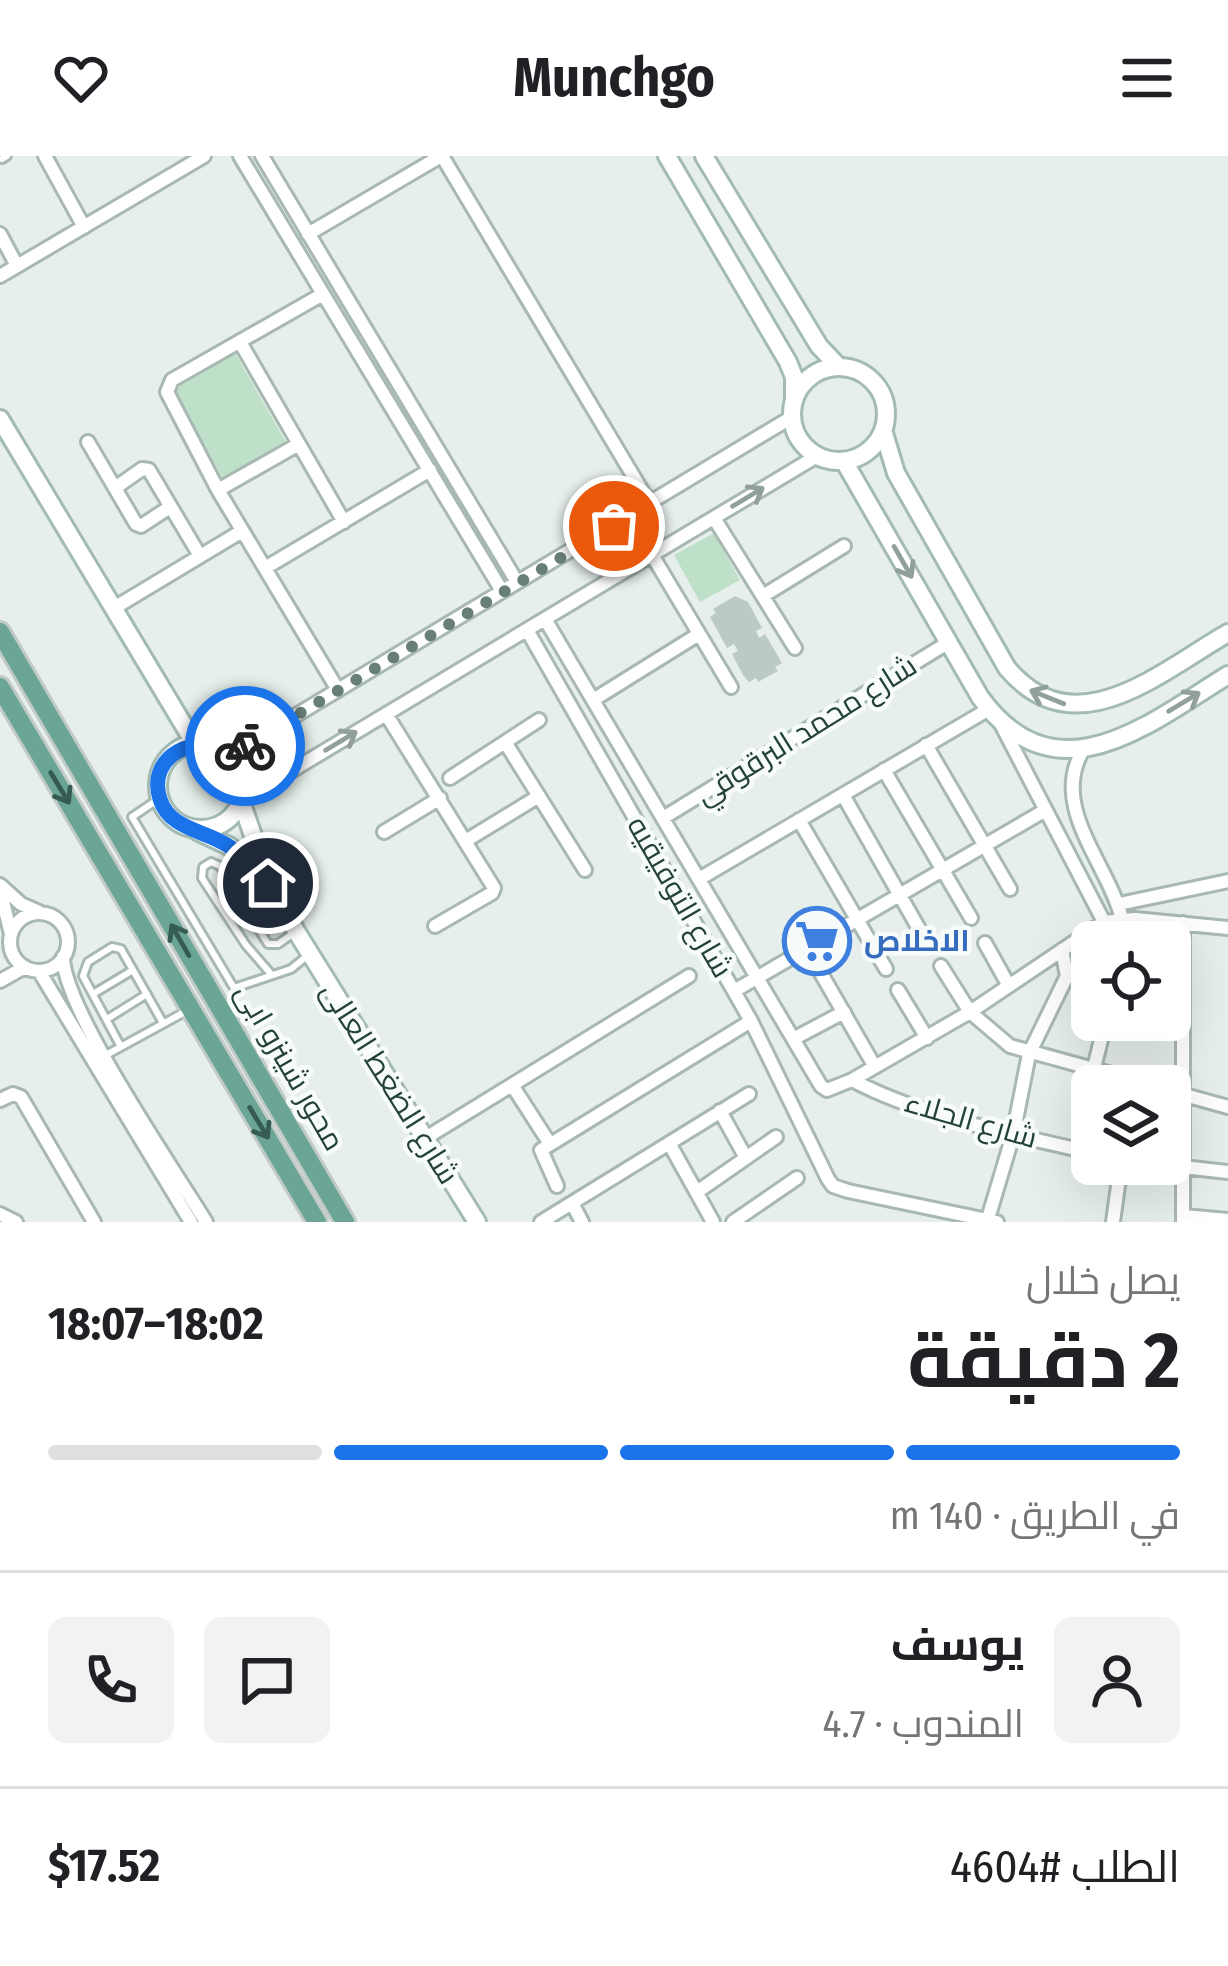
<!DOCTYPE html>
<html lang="ar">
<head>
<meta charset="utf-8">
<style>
  body { margin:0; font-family:"Fira Sans Condensed",Cairo,sans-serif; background:#f2f2f2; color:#202124; direction:rtl; height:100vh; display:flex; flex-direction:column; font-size:45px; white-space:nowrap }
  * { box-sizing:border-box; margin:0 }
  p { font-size:39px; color:#757577 }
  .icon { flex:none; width:66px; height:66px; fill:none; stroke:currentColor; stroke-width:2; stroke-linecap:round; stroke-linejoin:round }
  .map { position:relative; height:1066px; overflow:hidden; direction:ltr }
  .details { display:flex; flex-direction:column; background:#fff; flex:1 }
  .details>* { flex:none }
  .controls { position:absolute; left:1071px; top:765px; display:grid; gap:24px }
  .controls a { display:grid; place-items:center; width:120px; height:120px; border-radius:18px; background:#fff; box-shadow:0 12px 48px #0002; font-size:60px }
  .pin { position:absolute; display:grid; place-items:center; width:102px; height:102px; color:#fff; margin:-51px; border:6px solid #fff; border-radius:50%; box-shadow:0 3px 12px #0007 }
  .courier { position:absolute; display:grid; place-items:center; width:120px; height:120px; margin:-60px; border:9px solid #1a73e8; border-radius:50%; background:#fff; color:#222; box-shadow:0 3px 15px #0007 }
  .headline em { font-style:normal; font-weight:700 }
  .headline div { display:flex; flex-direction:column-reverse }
  .headline { display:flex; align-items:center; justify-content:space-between; height:204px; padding:0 48px }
  h1 { font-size:78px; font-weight:700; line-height:90px }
  .bar { display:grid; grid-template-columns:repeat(4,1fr); gap:18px 12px; align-content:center; height:144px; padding:0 48px }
  .bar i { height:15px; border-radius:9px; background:#e0e0e0 }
  .bar .on { background:#1a73e8 }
  .bar p { grid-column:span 4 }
  .line { display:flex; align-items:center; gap:30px; padding:0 48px; border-top:3px solid #e0e0e0 }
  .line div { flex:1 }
  .round { display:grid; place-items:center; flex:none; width:126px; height:126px; border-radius:18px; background:#f2f2f2 }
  header { display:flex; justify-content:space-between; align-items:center; height:156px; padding:0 48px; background:#fff; font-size:54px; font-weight:700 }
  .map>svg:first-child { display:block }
  .green { fill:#bfe0c8 }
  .building { fill:#bbcac4 }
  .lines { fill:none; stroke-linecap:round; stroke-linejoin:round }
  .lane-casing { stroke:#a8b8b2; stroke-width:12 }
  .street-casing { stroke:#a8b8b2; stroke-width:18 }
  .secondary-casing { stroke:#a4bbb3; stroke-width:22 }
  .primary-casing { stroke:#c2cac8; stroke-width:24 }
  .lane { stroke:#fff; stroke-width:6 }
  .street { stroke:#fff; stroke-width:12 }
  .secondary { stroke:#fff; stroke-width:16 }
  .primary { stroke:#6aa596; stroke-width:18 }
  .oneway { stroke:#92a09c }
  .oneway2 { stroke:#365b51 }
  .done { stroke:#687f78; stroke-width:12; stroke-dasharray:0 21.6 }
  .route { stroke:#1a73e8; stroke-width:15 }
  .labels { text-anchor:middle; stroke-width:9; stroke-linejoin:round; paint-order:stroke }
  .street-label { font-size:30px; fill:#24423a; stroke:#f7fbf9 }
  .shop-label { font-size:30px; font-weight:bold; fill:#366cbe; stroke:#f7fbf9; text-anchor:start }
</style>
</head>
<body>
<header><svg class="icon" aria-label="menu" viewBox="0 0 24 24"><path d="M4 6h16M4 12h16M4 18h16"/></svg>Munchgo<svg class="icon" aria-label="heart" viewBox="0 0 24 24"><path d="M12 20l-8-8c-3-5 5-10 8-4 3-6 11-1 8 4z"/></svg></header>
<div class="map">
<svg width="1228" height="1066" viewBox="0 0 1228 1066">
  <rect width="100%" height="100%" fill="#e6efeb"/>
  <path class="green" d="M235,197L287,288L224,324L172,234Z
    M714,377L740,424L700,446L674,399Z"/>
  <path class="building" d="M735,440L748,446L762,472L756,475L759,482L765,478L782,507L775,511L778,515L758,526L756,522L749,526L743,519L732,498L738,495L734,488L727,492L710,461L716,457L713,453Z"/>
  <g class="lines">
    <g class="lane-casing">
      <path id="lane" d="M2,3L7,0
        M160,642L132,661L234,832L291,813L307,800
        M271,818L246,789L202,722L203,711L211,706L220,710L268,788H278L295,776
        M93,838L133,814
        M107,863L147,838
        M121,891L83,820L88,806L112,791L121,793L163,867
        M106,899L181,858"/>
    </g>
    <g class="street-casing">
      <path id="street" d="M45,0L84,71
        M240,0L502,435
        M262,0L517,426
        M442,0L650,348
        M0,78L17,110
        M308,78L441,0
        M0,120L204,0
        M323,138L172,224L167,236L218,334L338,534
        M240,186L344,366
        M88,286L136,368L141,370L170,351
        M115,332L142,313L149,314L200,400
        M218,334L299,288
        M714,362L795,492
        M652,399L731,531
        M265,412L430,314
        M763,440L844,390
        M114,452L242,375
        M545,463L821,930L827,934L852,924L970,856L1104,766L1135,763L1228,772
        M527,474L751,865L828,1023L833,1030L848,1035L997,1066
        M593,544L699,478
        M386,558L494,732L492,737L435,770
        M1002,570L1104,766
        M505,586L585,714
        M926,589L1010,733
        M1083,594C1049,651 1108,707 1122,763
        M230,599L792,261
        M884,614L971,762
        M450,622L539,564
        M843,639L927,787
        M241,645L817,300
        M663,662L949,486
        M799,664L886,813
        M384,676L440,642
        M467,684L539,640
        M699,723L989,553
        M0,729L21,748L39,756
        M0,734L11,778
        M1119,748L1228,725
        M10 786a29 29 0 1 1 58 0a29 29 0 1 1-58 0Z
        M1183,767V1066
        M1128,786L1135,763
        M985,787L1009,830
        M807,793L875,911
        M63,801C64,854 173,1012 206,1066
        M941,810L970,856L1010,890L1155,930
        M39,815L191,1066
        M0,825L25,811
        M898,834L927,882
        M734,835L1044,655
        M793,883L844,856
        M1093,916L1106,864
        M852,924C924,962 1013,978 1092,997
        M512,929L550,988
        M1170,935L1228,951
        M0,944L13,938L21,941L94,1066
        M720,955L746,1002
        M424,983L689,820
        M669,987L713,1066
        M1156,1008L1228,1016
        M557,1030L541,994L751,865
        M697,1036L776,981
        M572,1047L582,1066
        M0,1058L16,1066
        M1184,1060L1228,1064
        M541,1066L749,938
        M733,1066L797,1022
        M987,1066L1013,979L1029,898L1067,820L1062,794
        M1113,1066L1121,1008"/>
    </g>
    <g class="secondary-casing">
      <path id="secondary" d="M667,0L788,206L794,221V241
        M704,0L819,190L838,210
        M792 258a47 47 0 1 1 94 0a47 47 0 1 1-94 0Z
        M0,263L195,588
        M883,274L896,317L1007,512C1075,593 1160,516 1228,477
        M844,305L980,541C1056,646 1148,568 1228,519
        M158 630a43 43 0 1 1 86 0a43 43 0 1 1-86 0Z
        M241,645L269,726L296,775L477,1066
        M197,675L229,690L264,722"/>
    </g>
    <g class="primary-casing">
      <path id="primary" d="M0,476L345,1066
        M0,531L317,1066"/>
    </g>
    <use href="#lane" class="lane"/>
    <use href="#street" class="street"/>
    <use href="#secondary" class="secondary"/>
    <use href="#primary" class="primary"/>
  </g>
  <defs><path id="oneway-shaft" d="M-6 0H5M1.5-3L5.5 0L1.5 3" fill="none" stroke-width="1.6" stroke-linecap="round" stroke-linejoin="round" transform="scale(3)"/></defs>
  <g class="oneway">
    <use href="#oneway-shaft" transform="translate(748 341) rotate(-31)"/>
    <use href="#oneway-shaft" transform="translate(903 406) rotate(60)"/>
    <use href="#oneway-shaft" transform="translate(1047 541) rotate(-158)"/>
    <use href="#oneway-shaft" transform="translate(1184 546) rotate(-31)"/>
    <use href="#oneway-shaft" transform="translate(341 585) rotate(-31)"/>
  </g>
  <g class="oneway2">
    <use href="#oneway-shaft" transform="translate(60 632) rotate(59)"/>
    <use href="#oneway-shaft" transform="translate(180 784) rotate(-120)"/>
    <use href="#oneway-shaft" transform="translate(259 967) rotate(59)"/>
  </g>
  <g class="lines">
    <path class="done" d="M245,590L614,370"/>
    <path class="route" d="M245,590L230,599C198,575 146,599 160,643C169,673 204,674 227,689C243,699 255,714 268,727"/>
  </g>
  <defs>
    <g id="supermarket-ring" transform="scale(3.45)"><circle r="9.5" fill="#f7fbf9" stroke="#3f7fe0" stroke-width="1.5"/><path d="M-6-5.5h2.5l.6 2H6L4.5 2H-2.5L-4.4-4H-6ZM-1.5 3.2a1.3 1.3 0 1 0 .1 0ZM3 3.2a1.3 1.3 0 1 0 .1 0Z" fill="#3f7fe0"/></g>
  </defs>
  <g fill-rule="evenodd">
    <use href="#supermarket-ring" x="817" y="785"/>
  </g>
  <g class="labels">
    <g class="street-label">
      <text transform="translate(806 574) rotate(-32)" y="10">شارع محمد البرقوقي</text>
      <text transform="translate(680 741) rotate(60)" y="10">شارع التوفيقيه</text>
      <text transform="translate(290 911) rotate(60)" y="10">محور شينزو ابى</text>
      <text transform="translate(390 927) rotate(58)" y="10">شارع الضغط العالى</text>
      <text transform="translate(971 964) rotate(16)" y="10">شارع الجلاء</text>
    </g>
    <g class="shop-label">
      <text x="864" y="795">الاخلاص</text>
    </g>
  </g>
</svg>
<div class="controls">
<a><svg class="icon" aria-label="locate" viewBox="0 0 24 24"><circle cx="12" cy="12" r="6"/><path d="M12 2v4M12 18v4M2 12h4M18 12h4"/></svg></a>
<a><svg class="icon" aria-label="layers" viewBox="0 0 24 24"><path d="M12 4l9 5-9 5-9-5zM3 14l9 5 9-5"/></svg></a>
</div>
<div class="pin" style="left:614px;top:370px;background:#ea580c"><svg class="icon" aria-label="bag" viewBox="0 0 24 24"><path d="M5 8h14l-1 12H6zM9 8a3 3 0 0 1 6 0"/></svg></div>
<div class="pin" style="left:268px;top:727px;background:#1f2937"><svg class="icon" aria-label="home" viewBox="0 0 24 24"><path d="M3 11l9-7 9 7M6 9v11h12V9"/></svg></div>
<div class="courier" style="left:245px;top:590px"><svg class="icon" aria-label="bike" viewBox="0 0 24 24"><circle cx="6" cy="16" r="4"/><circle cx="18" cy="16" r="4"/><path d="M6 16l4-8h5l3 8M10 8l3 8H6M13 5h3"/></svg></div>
</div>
<section class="details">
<div class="headline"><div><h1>2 دقيقة</h1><p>يصل خلال</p></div><em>18:02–18:07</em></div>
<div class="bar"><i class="on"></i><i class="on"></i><i class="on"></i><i></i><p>في الطريق · 140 m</p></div>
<div class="line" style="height:216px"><a class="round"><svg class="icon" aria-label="person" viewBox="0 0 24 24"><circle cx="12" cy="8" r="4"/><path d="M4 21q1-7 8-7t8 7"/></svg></a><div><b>يوسف</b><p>المندوب · 4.7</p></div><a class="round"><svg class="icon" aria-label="chat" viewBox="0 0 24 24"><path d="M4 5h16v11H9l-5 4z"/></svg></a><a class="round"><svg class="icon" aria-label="phone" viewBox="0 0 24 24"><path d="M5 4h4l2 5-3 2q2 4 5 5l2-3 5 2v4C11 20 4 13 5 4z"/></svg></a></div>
<div class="line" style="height:156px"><div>الطلب #4604</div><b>$17.52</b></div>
</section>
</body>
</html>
